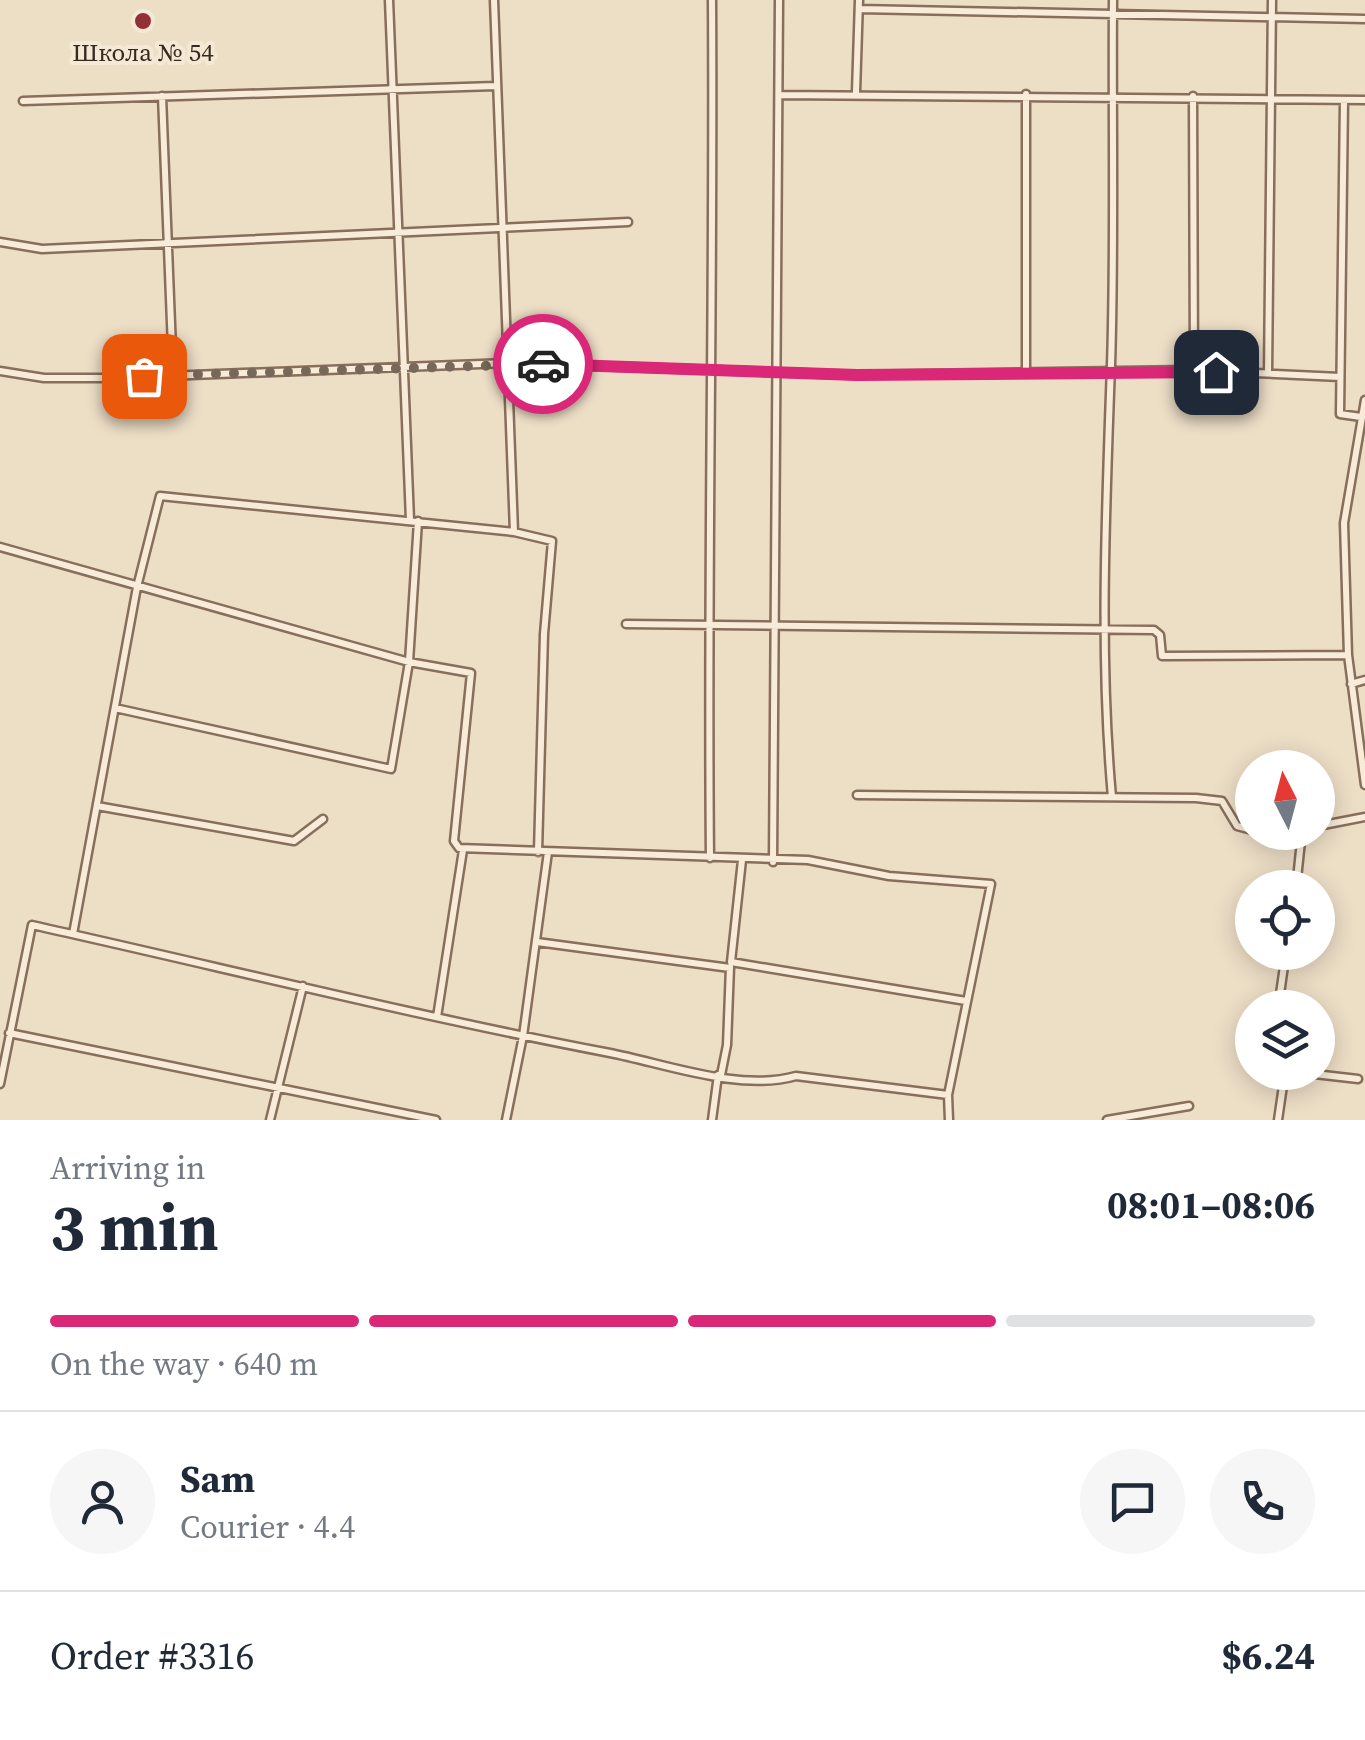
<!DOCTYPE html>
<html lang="en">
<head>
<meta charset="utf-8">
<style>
  body { margin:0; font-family:"Source Serif 4",serif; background:#f6f6f7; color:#1f2937; height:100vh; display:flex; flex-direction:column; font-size:38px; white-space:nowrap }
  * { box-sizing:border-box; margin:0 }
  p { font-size:32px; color:#747a83 }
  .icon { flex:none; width:55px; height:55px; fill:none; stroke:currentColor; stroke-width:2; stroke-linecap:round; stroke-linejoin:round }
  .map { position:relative; height:1120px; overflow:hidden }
  .sheet { display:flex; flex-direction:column; background:#fff; flex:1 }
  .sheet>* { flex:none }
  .needle { width:65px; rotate:354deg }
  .controls { position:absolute; left:1235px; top:750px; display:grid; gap:20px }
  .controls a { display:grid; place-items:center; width:100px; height:100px; border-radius:50%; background:#fff; box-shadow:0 5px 25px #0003; font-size:50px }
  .pin { position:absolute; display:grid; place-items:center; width:85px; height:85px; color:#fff; margin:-42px; border-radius:20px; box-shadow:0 5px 15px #0006 }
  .courier { position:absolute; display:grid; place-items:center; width:100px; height:100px; margin:-50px; border:8px solid #db2777; border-radius:50%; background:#fff; color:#222; box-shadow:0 2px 12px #0007 }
  .summary em { font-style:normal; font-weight:700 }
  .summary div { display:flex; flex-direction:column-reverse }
  .summary { display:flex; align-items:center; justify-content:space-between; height:170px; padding:0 50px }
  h1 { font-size:65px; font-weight:700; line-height:75px }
  .bar { display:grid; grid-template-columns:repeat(4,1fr); gap:15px 10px; align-content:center; height:120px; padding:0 50px }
  .bar i { height:12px; border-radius:8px; background:#e0e1e3 }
  .bar .on { background:#db2777 }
  .bar p { grid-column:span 4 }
  .line { display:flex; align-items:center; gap:25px; padding:0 50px; border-top:2px solid #e0e1e3 }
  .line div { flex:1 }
  .round { display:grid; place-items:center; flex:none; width:105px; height:105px; border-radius:52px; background:#f6f6f7 }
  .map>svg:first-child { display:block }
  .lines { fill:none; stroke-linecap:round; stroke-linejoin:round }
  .street-casing { stroke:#876f5c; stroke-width:11 }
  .street { stroke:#f8ecd9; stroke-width:6 }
  .done { stroke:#77685a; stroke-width:10; stroke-dasharray:0 18 }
  .route { stroke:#db2777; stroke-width:12 }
  .poi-dot { fill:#942f38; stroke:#f4e9d5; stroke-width:4 }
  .labels { text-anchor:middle; stroke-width:8; stroke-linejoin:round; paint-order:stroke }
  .poi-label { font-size:25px; fill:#382920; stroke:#f4e9d5 }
</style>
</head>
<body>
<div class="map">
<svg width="1365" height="1120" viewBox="0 0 1365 1120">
  <rect width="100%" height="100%" fill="#eddec6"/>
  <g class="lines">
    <g class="street-casing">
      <path id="street" d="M389,0L410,520
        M494,0L514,532
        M859,9L1365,19
        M856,92L859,0
        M1026,94V371
        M779,95L1365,100
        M162,96L173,374
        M1193,96L1194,370
        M1344,100L1340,414L1361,417
        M23,101L495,86
        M0,242L42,249L628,222
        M0,371L44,378H115L507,363L857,375L1188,370L1340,377
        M1268,373L1272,0
        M1365,400L1344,523L1348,655L1365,785
        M0,547L409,662L471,673L454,841L459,848L808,860L889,876L991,884L948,1095L949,1120
        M626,624L1154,630L1160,635L1162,656L1348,655
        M1351,684L1365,680
        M115,708L391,769L409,662L418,521
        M857,795L1196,798L1222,801L1237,826L1252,830
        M1112,797C1099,653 1106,508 1111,365C1115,243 1112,121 1113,0
        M97,806L294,841L323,819
        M1318,826L1365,817
        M710,858C707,572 714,286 712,0
        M742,860L731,962L966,1001
        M773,862L779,0
        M1296,888L1302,832
        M73,934L137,587L160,496L514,532L552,541L544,634L538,852
        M537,942L730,968
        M1278,1008L1286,952
        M437,1017L463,850
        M9,1033L436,1120
        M1297,1072L1358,1079
        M721,1075L727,1045L730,967
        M0,1084L32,925C225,968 416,1016 610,1053C666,1064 740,1092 796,1076L948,1095
        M270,1120L303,986
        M506,1120L523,1036L548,852
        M712,1120L718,1075
        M1107,1120L1189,1106
        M1278,1120L1285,1072"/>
    </g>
    <use href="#street" class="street"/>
  </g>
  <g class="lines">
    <path class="done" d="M144,376L543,364"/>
    <path class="route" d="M543,364L857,375L1216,372"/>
  </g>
  <circle class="poi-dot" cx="143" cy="21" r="10"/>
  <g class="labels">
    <g class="poi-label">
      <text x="143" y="61">Школа № 54</text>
    </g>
  </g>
</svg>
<div class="controls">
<a><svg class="needle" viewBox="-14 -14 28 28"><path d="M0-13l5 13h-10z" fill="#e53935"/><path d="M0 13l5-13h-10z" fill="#747a83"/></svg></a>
<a><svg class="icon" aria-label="locate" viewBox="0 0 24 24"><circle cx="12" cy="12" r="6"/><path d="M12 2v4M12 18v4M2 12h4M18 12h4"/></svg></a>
<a><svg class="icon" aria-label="layers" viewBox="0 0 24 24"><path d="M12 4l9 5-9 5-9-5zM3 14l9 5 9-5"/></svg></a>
</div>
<div class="pin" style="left:144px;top:376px;background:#ea580c"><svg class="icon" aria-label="bag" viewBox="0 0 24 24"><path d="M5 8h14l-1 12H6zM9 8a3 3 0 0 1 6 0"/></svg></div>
<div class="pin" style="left:1216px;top:372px;background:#1f2937"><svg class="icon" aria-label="home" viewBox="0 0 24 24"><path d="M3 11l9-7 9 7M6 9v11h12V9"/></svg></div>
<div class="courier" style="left:543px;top:364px"><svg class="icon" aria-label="car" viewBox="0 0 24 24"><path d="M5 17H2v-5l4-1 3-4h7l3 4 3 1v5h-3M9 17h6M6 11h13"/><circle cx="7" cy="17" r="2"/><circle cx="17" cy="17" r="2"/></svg></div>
</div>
<section class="sheet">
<div class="summary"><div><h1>3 min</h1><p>Arriving in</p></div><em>08:01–08:06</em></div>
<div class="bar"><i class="on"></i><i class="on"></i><i class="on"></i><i></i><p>On the way · 640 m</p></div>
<div class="line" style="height:180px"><a class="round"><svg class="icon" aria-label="person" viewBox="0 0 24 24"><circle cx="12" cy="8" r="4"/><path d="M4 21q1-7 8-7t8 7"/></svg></a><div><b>Sam</b><p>Courier · 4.4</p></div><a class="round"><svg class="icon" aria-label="chat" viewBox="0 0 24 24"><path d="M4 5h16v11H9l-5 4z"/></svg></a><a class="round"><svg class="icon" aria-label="phone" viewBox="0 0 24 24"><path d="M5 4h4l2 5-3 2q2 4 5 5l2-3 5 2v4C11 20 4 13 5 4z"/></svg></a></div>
<div class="line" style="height:130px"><div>Order #3316</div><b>$6.24</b></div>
</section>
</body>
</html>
